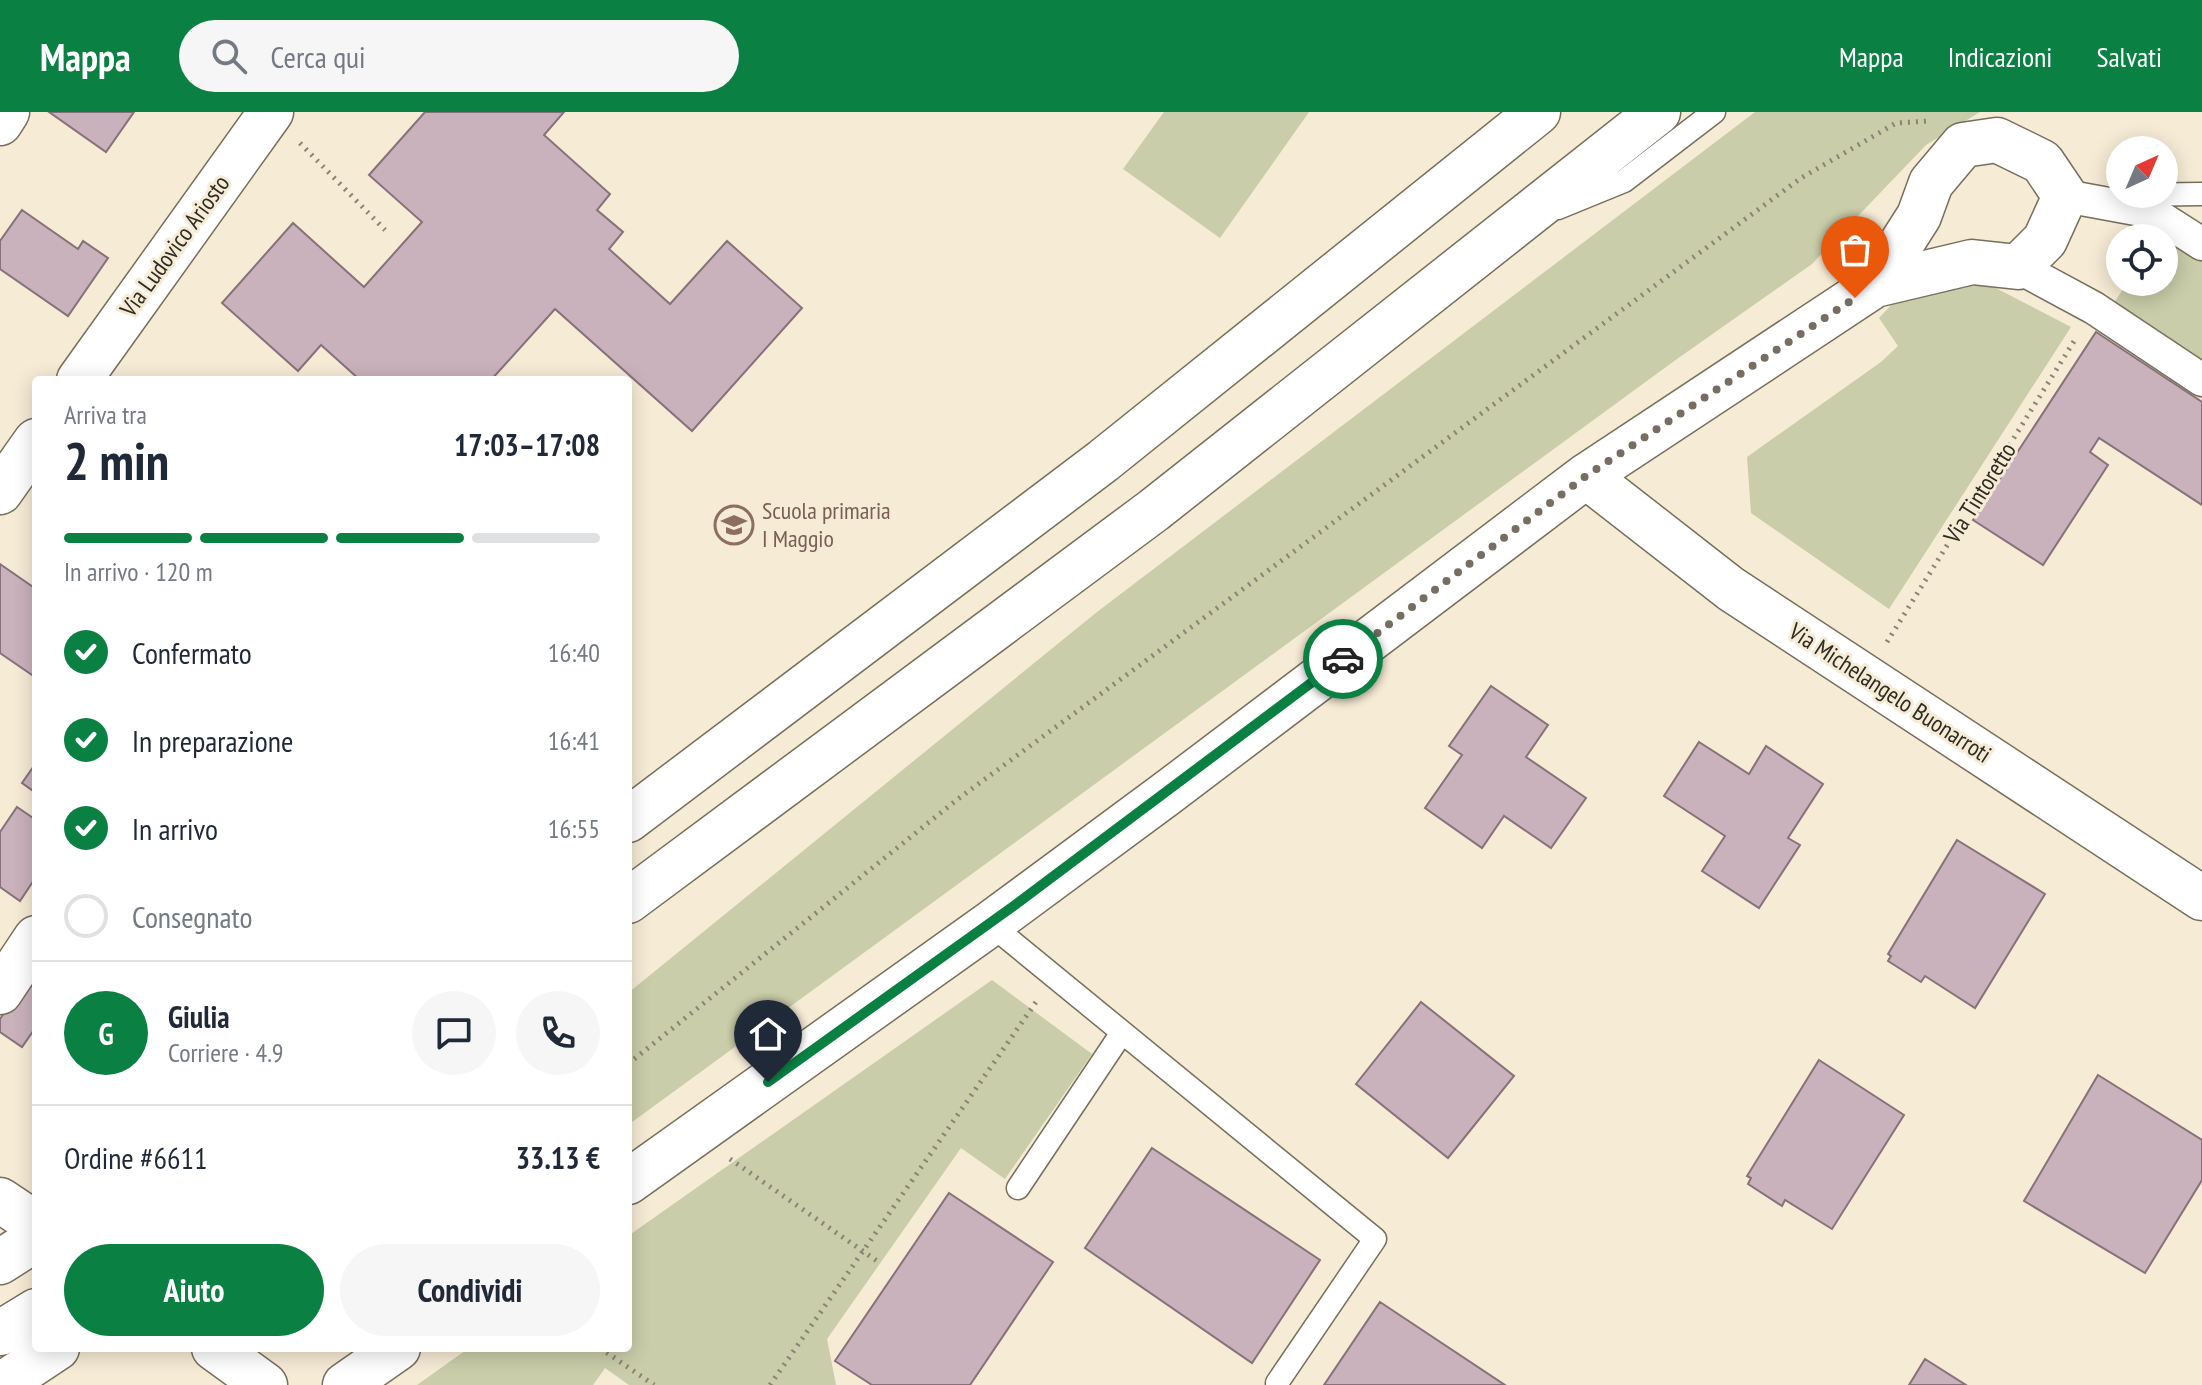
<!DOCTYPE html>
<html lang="it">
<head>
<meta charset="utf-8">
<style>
  body { margin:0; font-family:"PT Sans Narrow",sans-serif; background:#f6f6f7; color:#1f2937; height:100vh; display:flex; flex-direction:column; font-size:30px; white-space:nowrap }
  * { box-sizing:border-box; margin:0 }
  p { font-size:26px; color:#747a83 }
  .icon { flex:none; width:44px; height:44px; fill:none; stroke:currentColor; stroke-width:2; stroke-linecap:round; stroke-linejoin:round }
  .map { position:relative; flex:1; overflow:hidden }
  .details { position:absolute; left:32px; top:264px; width:600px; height:976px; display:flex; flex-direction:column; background:#fff; border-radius:8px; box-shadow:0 4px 20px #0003 }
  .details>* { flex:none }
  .needle { width:52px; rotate:44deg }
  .buttons { position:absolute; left:2106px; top:24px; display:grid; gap:16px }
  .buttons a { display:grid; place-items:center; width:72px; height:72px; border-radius:50%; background:#fff; box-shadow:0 4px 20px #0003; font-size:40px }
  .pin { position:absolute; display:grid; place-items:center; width:68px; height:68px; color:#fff; margin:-82px -34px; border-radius:50% 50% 50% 0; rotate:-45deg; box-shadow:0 0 8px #0007 }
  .pin .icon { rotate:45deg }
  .courier { position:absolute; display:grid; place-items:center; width:80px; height:80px; margin:-40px; border:6px solid #0b8043; border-radius:50%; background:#fff; color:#222; box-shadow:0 2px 10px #0007 }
  .headline em { font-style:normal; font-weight:600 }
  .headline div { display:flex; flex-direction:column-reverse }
  .headline { display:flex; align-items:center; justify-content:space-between; height:136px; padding:0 32px }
  h1 { font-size:52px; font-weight:600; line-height:60px }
  .bar { display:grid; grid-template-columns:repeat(4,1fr); gap:12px 8px; align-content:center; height:96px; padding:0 32px }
  .bar i { height:10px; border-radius:6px; background:#e0e1e3 }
  .bar .active { background:#0b8043 }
  .bar p { grid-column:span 4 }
  .line { display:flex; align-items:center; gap:20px; padding:0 32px; border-top:2px solid #e0e1e3 }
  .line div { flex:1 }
  .round { display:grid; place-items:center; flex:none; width:84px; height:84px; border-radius:42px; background:#f6f6f7 }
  ol { padding:0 32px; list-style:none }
  li { display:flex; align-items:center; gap:24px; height:88px }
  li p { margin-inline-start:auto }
  li .icon { padding:8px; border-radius:50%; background:#0b8043; color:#fff; stroke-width:4 }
  li:last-child { color:#747a83 }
  li i { width:44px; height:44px; border:4px solid #e0e1e3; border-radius:50% }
  .cta { display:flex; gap:16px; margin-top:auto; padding:16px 32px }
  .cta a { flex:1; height:92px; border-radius:48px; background:#0b8043; color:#fff; font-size:32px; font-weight:600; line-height:92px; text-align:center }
  .cta a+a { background:#f6f6f7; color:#1f2937 }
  header { display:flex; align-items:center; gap:48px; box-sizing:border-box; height:112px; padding:0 40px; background:#0b8043; color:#fff }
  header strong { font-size:38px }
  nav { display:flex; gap:44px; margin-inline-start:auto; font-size:28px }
  .search { width:560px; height:72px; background:#f6f6f7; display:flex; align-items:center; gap:20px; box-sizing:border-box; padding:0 28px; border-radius:44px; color:#747a83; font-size:30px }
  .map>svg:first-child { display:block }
  .green { fill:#c9cda9 }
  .building { fill:#cab2bc; stroke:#87717a; stroke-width:2 }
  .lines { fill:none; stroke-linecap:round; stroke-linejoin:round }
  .service-casing { stroke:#776e5b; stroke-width:25 }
  .pedestrian-casing { stroke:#776e5b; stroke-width:35 }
  .minor-casing { stroke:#776e5b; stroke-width:47 }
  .trunk-casing { stroke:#776e5b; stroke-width:47 }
  .path { stroke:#8b8375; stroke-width:5; stroke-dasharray:2 6; stroke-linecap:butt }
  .service { stroke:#fff; stroke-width:22 }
  .pedestrian { stroke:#fff; stroke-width:32 }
  .minor { stroke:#fff; stroke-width:44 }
  .trunk { stroke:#fff; stroke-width:44 }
  .done { stroke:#756e61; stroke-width:8; stroke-dasharray:0 14.4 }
  .route { stroke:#0b8043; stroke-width:10 }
  .labels { text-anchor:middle; stroke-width:6; stroke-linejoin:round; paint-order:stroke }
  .street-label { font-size:24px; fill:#2f2b23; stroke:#f6ebd5 }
  .education-label { font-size:24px; fill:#785e54; stroke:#f6ebd5; text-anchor:start }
</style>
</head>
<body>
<header>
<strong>Mappa</strong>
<div class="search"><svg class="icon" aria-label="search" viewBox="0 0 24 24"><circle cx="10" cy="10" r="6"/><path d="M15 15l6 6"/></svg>Cerca qui</div>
<nav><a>Mappa</a><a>Indicazioni</a><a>Salvati</a></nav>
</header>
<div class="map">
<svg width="2202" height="1273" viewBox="0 0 2202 1273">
  <rect width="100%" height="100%" fill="#f6ebd5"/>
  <path class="green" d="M1164,0H1309L1220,126L1123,57Z
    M1755,0H1980L1926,33L1812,152L1677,247L628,1013V881L1097,500Z
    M2162,122L2202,148V256L2111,195L2128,170H2164V126H2159Z
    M1984,170L2071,215L1889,497L1751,401L1747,345L1881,250L1898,234L1879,206L1909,174Z
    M992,868L1092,942L1005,1067L961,1036L827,1227L836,1273H629L605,1256L593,1273H417L469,1236H628V1124Z"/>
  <path class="building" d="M49,0H134L106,40Z
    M425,0H564L544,23L610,82L597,98L623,120L609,137L670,192L727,129L802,196L692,319L555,197L491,268H360L321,233L298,259L222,191L293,111L364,175L422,110L369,63Z
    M22,98L78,137L83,129L108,146L68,204L0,157V129Z
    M2096,220L2202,290V393L2099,326L2090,340L2108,353L2043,453L1973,408Z
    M0,452L36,477V558L32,563L0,541Z
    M1491,574L1548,613L1526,645L1586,686L1551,736L1504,704L1482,736L1425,696L1462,643L1449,634Z
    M1699,630L1749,662L1766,634L1823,672L1788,726L1800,733L1759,796L1702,759L1725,724L1664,684Z
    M36,651V681L22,671Z
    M17,695L36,708V765L20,789L0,775V720Z
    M1957,728L2045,782L1975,896L1925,864L1921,870L1888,849L1891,844L1888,842Z
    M25,870L36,877V915L22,935L0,920V907Z
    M1421,890L1514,964L1448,1046L1356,972Z
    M1819,948L1904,1003L1832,1117L1785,1088L1782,1094L1748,1072L1751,1066L1747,1064Z
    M2098,963L2202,1028V1068L2145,1161L2024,1089Z
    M1152,1036L1320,1148L1252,1251L1085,1136Z
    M949,1081L1053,1150L970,1273H872L835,1249Z
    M1380,1190L1505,1273H1324Z
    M1925,1247L1966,1273H1909Z"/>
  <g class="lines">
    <g class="service-casing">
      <path id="service" d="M2119,83L2202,82
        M1558,96L1624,69L1714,0
        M990,812L1375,1127L1277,1271
        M1018,1076L1121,922"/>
    </g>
    <g class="pedestrian-casing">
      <path id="pedestrian" d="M2065,84L2152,100L2202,132
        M2018,155L2094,196L2202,268"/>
    </g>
    <g class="minor-casing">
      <path id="minor" d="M0,11L7,0
        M1997,28L2042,50L2065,84L2045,128L2018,155L1972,150L1875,173L1919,104L1931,71L1963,33Z
        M79,268L271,0
        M1586,364L1731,477L2202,786
        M0,380L36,329
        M0,880L36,826
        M628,1070L990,812L1166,682L1586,364L1875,173
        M0,1088L36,1112
        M214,1236L265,1273
        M345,1273L398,1236"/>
    </g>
    <g class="trunk-casing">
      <path id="trunk" d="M628,708L1103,349L1538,0
        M628,789L1154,398L1658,0
        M0,1150L36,1127
        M0,1221L36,1199
        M1,1273L57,1236"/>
    </g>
    <path class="path" d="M300,31L385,118
      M1887,530L2076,226
      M628,952L958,687L1801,66L1896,11L1929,9
      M730,1047L880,1151
      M600,1236L654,1273
      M770,1273L1036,890"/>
    <use href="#service" class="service"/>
    <use href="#pedestrian" class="pedestrian"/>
    <use href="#minor" class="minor"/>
    <use href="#trunk" class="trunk"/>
  </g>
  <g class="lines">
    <path class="done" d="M1343,547L1586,364L1855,186"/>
    <path class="route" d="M768,970L1015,793L1343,547"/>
  </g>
  <defs>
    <g id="school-ring" transform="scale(2)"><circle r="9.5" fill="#f6ebd5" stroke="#8d6e63" stroke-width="1.5"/><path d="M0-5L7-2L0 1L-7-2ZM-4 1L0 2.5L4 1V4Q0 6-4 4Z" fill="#8d6e63"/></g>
  </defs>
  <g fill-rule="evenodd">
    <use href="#school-ring" x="734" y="413"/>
  </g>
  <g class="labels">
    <g class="street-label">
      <text transform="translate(175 134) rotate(-54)" y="8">Via Ludovico Ariosto</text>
      <text transform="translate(1980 381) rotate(-58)" y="8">Via Tintoretto</text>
      <text transform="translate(1890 581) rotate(33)" y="8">Via Michelangelo Buonarroti</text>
    </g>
    <g class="education-label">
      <text x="762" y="407">Scuola primaria<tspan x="762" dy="28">I Maggio</tspan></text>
    </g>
  </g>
</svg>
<div class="buttons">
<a><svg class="needle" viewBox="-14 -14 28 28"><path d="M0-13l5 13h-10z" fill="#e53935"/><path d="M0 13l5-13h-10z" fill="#747a83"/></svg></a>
<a><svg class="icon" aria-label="locate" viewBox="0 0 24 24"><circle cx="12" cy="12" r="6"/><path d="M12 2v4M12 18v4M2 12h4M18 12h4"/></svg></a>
</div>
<div class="pin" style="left:1855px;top:186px;background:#ea580c"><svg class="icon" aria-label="bag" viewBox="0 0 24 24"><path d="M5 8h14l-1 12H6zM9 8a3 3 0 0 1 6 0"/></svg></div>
<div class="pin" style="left:768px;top:970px;background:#1f2937"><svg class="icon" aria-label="home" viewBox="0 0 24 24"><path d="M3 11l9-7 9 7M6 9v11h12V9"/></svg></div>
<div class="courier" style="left:1343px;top:547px"><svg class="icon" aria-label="car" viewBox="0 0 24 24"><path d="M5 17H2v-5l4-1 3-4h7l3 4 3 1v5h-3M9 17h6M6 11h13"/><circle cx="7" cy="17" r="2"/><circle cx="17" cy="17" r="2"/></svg></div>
<section class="details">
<div class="headline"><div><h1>2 min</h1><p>Arriva tra</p></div><em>17:03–17:08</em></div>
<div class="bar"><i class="active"></i><i class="active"></i><i class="active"></i><i></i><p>In arrivo · 120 m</p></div>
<ol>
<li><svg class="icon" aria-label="check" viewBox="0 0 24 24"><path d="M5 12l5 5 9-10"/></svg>Confermato<p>16:40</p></li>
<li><svg class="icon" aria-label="check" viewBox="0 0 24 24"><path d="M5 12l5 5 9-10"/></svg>In preparazione<p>16:41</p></li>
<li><svg class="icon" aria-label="check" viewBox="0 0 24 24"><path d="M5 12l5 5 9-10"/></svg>In arrivo<p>16:55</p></li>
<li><i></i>Consegnato</li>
</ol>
<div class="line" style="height:144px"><b class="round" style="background:#0b8043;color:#fff">G</b><div><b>Giulia</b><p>Corriere · 4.9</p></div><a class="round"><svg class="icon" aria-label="chat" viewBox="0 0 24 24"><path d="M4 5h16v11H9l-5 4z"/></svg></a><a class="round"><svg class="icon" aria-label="phone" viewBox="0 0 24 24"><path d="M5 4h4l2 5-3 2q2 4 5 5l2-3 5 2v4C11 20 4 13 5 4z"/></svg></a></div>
<div class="line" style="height:104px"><div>Ordine #6611</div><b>33.13 €</b></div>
<div class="cta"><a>Aiuto</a><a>Condividi</a></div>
</section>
</div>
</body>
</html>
